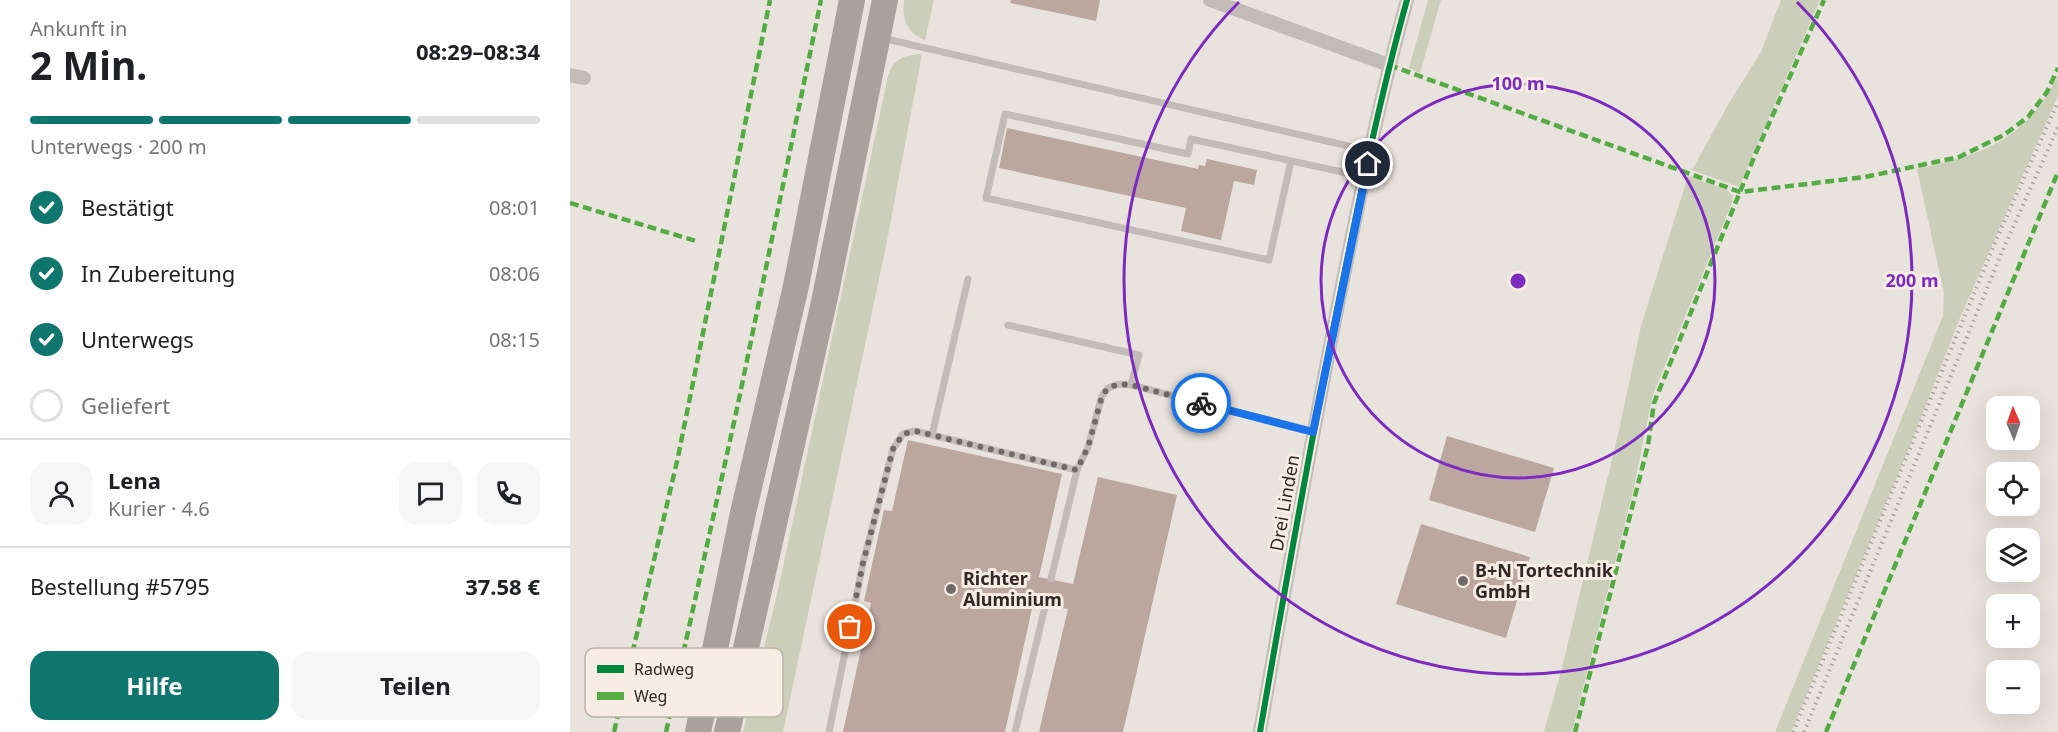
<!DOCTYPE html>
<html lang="de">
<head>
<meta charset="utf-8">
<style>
  body { margin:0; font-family:"Noto Sans",sans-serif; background:#f6f6f6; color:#202124; height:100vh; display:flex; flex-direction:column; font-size:22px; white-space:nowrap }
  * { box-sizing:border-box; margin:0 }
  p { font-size:20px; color:#757577 }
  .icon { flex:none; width:33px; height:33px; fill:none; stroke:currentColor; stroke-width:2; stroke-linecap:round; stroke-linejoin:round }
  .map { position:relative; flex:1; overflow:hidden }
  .panel { display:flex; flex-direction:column; background:#fff; width:570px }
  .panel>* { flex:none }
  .needle { width:39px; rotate:358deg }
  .fabs { position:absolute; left:1416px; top:396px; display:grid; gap:12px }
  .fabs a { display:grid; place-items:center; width:54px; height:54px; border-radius:12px; background:#fff; box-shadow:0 6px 24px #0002; font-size:30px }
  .pin { position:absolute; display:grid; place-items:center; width:51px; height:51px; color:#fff; margin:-26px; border:3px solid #fff; border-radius:50%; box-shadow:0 2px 6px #0007 }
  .courier { position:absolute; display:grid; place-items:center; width:60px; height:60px; margin:-30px; border:4px solid #1a73e8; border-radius:50%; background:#fff; color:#222; box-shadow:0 2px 8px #0007 }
  .overview em { font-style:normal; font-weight:700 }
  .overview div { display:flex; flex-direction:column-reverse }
  .overview { display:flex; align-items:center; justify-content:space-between; height:102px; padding:0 30px }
  h1 { font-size:39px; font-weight:700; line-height:45px }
  .bar { display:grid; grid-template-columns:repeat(4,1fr); gap:9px 6px; align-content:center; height:72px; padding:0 30px }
  .bar i { height:8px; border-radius:4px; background:#e0e0e0 }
  .bar .active { background:#0f766e }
  .bar p { grid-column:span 4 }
  .line { display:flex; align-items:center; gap:15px; padding:0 30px; border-top:2px solid #e0e0e0 }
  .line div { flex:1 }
  .round { display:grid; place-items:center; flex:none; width:63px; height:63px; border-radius:18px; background:#f6f6f6 }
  ol { padding:0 30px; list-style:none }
  li { display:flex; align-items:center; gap:18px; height:66px }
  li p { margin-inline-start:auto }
  li .icon { padding:6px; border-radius:50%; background:#0f766e; color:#fff; stroke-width:4 }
  li:last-child { color:#757577 }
  li i { width:33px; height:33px; border:3px solid #e0e0e0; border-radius:50% }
  .button { display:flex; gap:12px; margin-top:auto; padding:12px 30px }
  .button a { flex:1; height:69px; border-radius:18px; background:#0f766e; color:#fff; font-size:24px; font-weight:700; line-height:69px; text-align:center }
  .button a+a { background:#f6f6f6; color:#202124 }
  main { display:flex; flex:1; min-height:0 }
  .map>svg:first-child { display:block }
  .green { fill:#cbceb8 }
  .building { fill:#bba6a0 }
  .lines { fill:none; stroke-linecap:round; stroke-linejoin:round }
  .service { stroke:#c2bbb7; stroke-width:7 }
  .minor { stroke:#c2bbb7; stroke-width:14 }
  .motorway { stroke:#a8a29d; stroke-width:26 }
  .rail { stroke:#aaa4a1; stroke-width:4; stroke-dasharray:1.5 4.5; stroke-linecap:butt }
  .quiet { stroke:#54ab44; stroke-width:4.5; stroke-dasharray:9 4.5; stroke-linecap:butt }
  .cycleway-casing { stroke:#f7ede4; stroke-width:10 }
  .cycleway { stroke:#00873e; stroke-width:6 }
  .done { stroke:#726a66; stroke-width:6; stroke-dasharray:0 10.8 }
  .route { stroke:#1a73e8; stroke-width:8 }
  .ring { fill:none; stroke:#7b2cbf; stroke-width:3 }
  .poi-dot { fill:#726a66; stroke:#f7ede4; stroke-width:2 }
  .labels { text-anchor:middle; stroke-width:6; stroke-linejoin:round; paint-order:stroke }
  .street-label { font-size:18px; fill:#322926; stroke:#f7ede4 }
  .poi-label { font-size:18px; font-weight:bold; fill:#322926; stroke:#f7ede4; text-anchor:start }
  .key { fill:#f7ede4; stroke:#bcb2ab; stroke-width:1.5 }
  .key-label { font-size:16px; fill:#322926 }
  .centre { fill:#7b2cbf; stroke:#f7ede4; stroke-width:3 }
  .ring-label { font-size:18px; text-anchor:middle; font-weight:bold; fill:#7b2cbf; stroke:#f7ede4; stroke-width:6; stroke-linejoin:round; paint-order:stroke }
</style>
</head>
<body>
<main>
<section class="panel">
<div class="overview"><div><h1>2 Min.</h1><p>Ankunft in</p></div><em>08:29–08:34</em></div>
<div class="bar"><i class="active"></i><i class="active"></i><i class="active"></i><i></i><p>Unterwegs · 200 m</p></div>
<ol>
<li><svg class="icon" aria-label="check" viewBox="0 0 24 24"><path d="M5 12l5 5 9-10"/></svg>Bestätigt<p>08:01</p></li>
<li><svg class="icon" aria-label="check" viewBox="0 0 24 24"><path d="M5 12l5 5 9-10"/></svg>In Zubereitung<p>08:06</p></li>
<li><svg class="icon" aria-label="check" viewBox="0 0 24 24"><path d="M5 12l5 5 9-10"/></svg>Unterwegs<p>08:15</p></li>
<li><i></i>Geliefert</li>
</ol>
<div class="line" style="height:108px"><a class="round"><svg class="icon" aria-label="person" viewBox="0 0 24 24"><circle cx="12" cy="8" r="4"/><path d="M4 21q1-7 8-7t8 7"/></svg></a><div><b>Lena</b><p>Kurier · 4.6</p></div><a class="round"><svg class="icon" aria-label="chat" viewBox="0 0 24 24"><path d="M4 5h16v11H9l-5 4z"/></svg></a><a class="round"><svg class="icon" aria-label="phone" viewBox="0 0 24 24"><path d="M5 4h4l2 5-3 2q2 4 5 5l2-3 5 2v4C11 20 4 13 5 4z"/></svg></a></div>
<div class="line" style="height:78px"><div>Bestellung #5795</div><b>37.58 €</b></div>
<div class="button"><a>Hilfe</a><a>Teilen</a></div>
</section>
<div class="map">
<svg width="1488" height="732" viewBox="0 0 1488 732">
  <rect width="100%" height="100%" fill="#e9e3dd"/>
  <path class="green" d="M334,0H364L355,40C336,32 332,20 334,0Z
    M858,0H871L850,73L839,68Z
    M1211,0H1250L1169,187L1122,170L1159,103L1191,52Z
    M352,54L316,246L213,732H173L208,590L318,76C325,57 333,56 352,54Z
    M1488,75V96L1390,318L1341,443L1221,732H1205L1373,316L1374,293L1347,169C1413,154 1457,140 1488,75Z
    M1118,176L1157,190L1163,196L1162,203L1083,394L1063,491L1002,732H974L992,668L1050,426L1071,326Z"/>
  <path class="building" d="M441,0H530L526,21L440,3Z
    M437,128L628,169L629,165L635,166L637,159L687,170L684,185L664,181L651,240L611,231L616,208L429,168Z
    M877,436L984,468L965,532L859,500Z
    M338,440L492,474L469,577L503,584L528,477L607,495L553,732H469L498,609L463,604L435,732H273L301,603L294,601L314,510L322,511Z
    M851,524L960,557L936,638L826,604Z"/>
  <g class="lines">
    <path class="service" d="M312,38L800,151
      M721,161L699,260L416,198L435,114L618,154L621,139L795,177
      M438,325L569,355L561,385
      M362,435L398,279
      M481,579L507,470L518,447L532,396L538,388L549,384L561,385L743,432
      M259,732L293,563L323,449L333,434L345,431L507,470
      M445,732L475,607"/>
    <path class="minor" d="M640,0L819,65
      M0,75L14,78
      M690,732C714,593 739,454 766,315C787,210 808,104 837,0"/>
    <path class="motorway" d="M128,732L173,513L226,286L282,0
      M157,732L254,302L315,0"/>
    <path class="rail" d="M1223,732L1424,245L1488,102
      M1234,732L1432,252L1488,127"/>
    <path class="quiet" d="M819,65L1170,192L1295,177L1389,157L1434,135L1458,117L1477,92L1488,68
      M0,203L126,241
      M44,732L108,457L200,0
      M96,732L168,404L251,0
      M1005,732L1078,445L1084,403L1185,155L1254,0
      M1256,732L1488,172"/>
    <g class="cycleway-casing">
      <path id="cycleway" d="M690,732C714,593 739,454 766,315C787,210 808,104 837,0"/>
    </g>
    <use href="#cycleway" class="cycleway"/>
  </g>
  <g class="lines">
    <path class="done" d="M280,627L293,563L323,449L333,434L345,431L507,470L518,447L532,396L538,388L549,384L561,385L631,403"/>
    <path class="route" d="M631,403L743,432L798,164"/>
  </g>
  <g class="ring">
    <circle cx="948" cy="281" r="197"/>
    <path d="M1227 2A394 394 0 1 1 669 2"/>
  </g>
  <g class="poi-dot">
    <circle cx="893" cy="581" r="6"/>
    <circle cx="381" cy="589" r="6"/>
  </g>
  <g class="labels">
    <g class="street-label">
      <text transform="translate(715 503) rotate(-80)" y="6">Drei Linden</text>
    </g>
    <g class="poi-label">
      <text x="905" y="577">B+N Tortechnik<tspan x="905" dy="21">GmbH</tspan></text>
      <text x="393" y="585">Richter<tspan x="393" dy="21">Aluminium</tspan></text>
    </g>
  </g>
  <rect x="15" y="648" width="198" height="69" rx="9" class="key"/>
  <rect x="27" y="665" width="27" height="8" fill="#00873e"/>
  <rect x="27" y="692" width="27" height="8" fill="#54ab44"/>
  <g class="key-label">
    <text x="64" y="675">Radweg</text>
    <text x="64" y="702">Weg</text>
  </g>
  <circle cx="948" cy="281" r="9" class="centre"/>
  <g class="ring-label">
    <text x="948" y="90">100 m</text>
    <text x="1342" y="287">200 m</text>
  </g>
</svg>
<div class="fabs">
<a><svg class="needle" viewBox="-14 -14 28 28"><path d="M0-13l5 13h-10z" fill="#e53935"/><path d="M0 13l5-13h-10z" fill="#757577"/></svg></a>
<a><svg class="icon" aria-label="locate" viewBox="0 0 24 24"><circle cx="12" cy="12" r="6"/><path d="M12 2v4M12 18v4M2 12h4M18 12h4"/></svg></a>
<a><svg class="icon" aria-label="layers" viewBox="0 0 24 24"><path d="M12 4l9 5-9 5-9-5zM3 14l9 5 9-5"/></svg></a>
<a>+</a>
<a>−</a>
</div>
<div class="pin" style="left:280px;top:627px;background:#ea580c"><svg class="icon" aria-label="bag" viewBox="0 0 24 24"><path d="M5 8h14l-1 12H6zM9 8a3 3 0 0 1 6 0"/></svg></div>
<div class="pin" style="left:798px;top:164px;background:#1f2937"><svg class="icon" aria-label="home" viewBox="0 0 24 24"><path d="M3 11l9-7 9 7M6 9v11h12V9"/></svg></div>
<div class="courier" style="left:631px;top:403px"><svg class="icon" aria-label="bike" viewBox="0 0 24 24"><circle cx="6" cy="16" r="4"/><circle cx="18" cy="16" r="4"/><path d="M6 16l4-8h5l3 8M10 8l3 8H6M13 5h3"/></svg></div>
</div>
</main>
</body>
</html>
